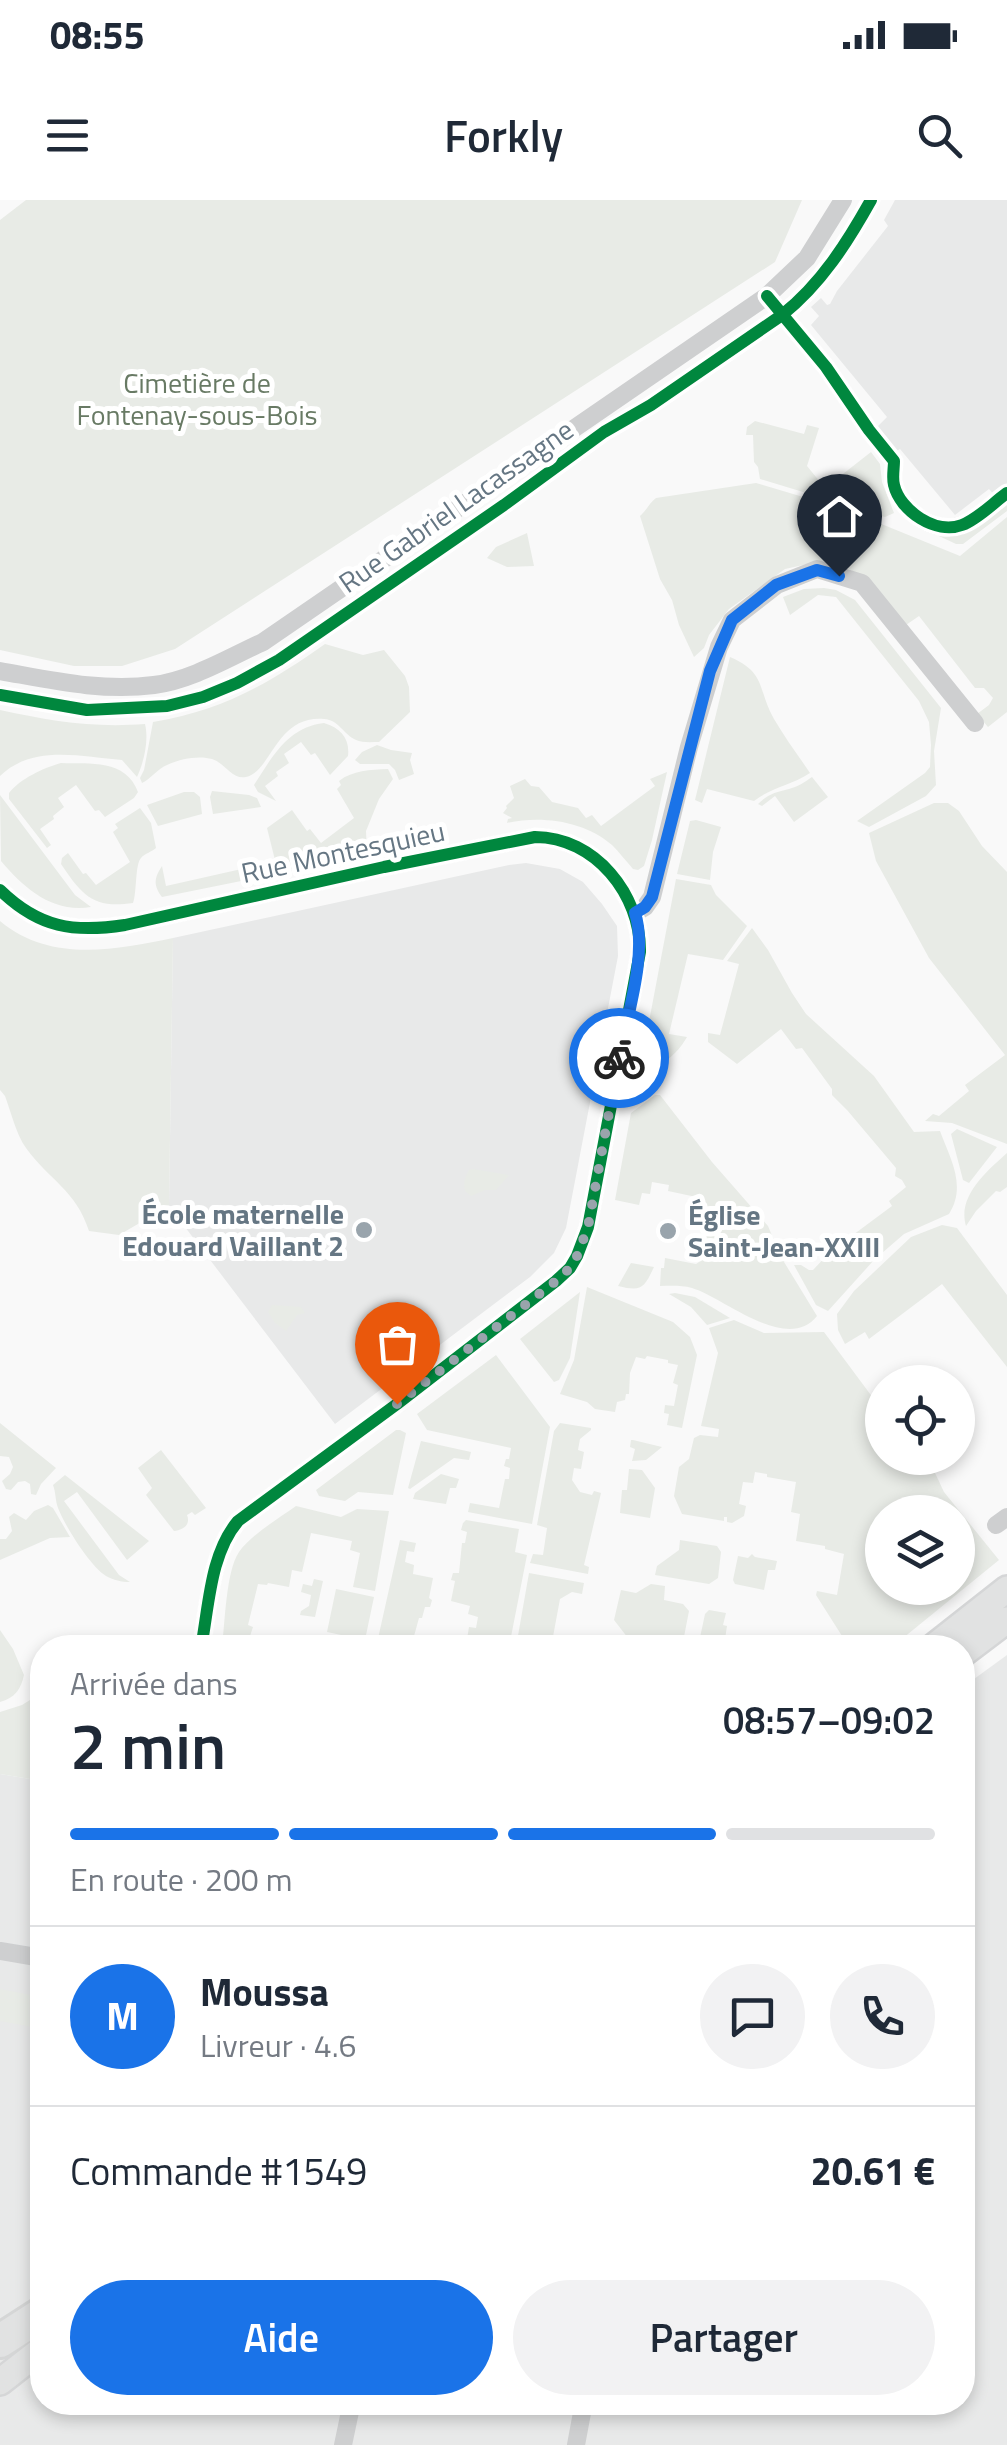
<!DOCTYPE html>
<html lang="fr">
<head>
<meta charset="utf-8">
<style>
  body { margin:0; font-family:"Titillium Web",sans-serif; background:#f2f2f3; color:#1f2937; height:100vh; display:flex; flex-direction:column; font-size:38px; white-space:nowrap }
  * { box-sizing:border-box; margin:0 }
  p { font-size:32px; color:#747a83 }
  .icon { flex:none; width:55px; height:55px; fill:none; stroke:currentColor; stroke-width:2; stroke-linecap:round; stroke-linejoin:round }
  .map { position:relative; flex:1; overflow:hidden }
  .panel { position:absolute; left:30px; top:1435px; width:945px; height:780px; display:flex; flex-direction:column; background:#fff; border-radius:40px; box-shadow:0 5px 15px #0003 }
  .panel>* { flex:none }
  .controls { position:absolute; left:865px; top:1165px; display:grid; gap:20px }
  .controls a { display:grid; place-items:center; width:110px; height:110px; border-radius:50%; background:#fff; box-shadow:0 5px 15px #0003; font-size:50px }
  .pin { position:absolute; display:grid; place-items:center; width:85px; height:85px; color:#fff; margin:-102px -42px; border-radius:50% 50% 50% 0; rotate:-45deg; box-shadow:0 0 10px #0007 }
  .pin .icon { rotate:45deg }
  .courier { position:absolute; display:grid; place-items:center; width:100px; height:100px; margin:-50px; border:8px solid #1a73e8; border-radius:50%; background:#fff; color:#222; box-shadow:0 2px 12px #0007 }
  .overview em { font-style:normal; font-weight:600 }
  .overview div { display:flex; flex-direction:column-reverse }
  .overview { display:flex; align-items:center; justify-content:space-between; height:170px; padding:0 40px }
  h1 { font-size:65px; font-weight:600; line-height:75px }
  .bar { display:grid; grid-template-columns:repeat(4,1fr); gap:15px 10px; align-content:center; height:120px; padding:0 40px }
  .bar i { height:12px; border-radius:8px; background:#e0e1e3 }
  .bar .selected { background:#1a73e8 }
  .bar p { grid-column:span 4 }
  .line { display:flex; align-items:center; gap:25px; padding:0 40px; border-top:2px solid #e0e1e3 }
  .line div { flex:1 }
  .round { display:grid; place-items:center; flex:none; width:105px; height:105px; border-radius:52px; background:#f2f2f3 }
  .primary-button { display:flex; gap:20px; margin-top:auto; padding:20px 40px }
  .primary-button a { flex:1; height:115px; border-radius:60px; background:#1a73e8; color:#fff; font-size:40px; font-weight:600; line-height:115px; text-align:center }
  .primary-button a+a { background:#f2f2f3; color:#1f2937 }
  .status { display:flex; justify-content:space-between; align-items:center; height:70px; padding:0 50px; background:#fff; direction:ltr }
  .status svg { height:28px; fill:currentColor }
  header { display:flex; justify-content:space-between; align-items:center; height:130px; padding:0 40px; background:#fff; font-size:45px; font-weight:600 }
  .map>svg:first-child { display:block }
  .built { fill:#e8e9e9 }
  .green { fill:#e8ebe6; fill-rule:evenodd }
  .lines { fill:none; stroke-linecap:round; stroke-linejoin:round }
  .secondary-casing { stroke:#d5d6d7; stroke-width:30 }
  .motorway-casing { stroke:#d5d6d6; stroke-width:38 }
  .minor { stroke:#cecfd0; stroke-width:18 }
  .secondary { stroke:#e1e2e2; stroke-width:25 }
  .motorway { stroke:#e1e2e2; stroke-width:32 }
  .cycleway-casing { stroke:#fff; stroke-width:19 }
  .cycleway { stroke:#00873e; stroke-width:12 }
  .done { stroke:#99a4ac; stroke-width:10; stroke-dasharray:0 18 }
  .route { stroke:#1a73e8; stroke-width:12 }
  .poi-dot { fill:#99a4ac; stroke:#fff; stroke-width:4 }
  .labels { text-anchor:middle; stroke-width:10; stroke-linejoin:round; paint-order:stroke }
  .park-label { font-size:28px; fill:#687a64; stroke:#fff }
  .street-label { font-size:28px; fill:#657683; stroke:#fff }
  .poi-label { font-size:28px; font-weight:bold; fill:#657683; stroke:#fff; text-anchor:end }
</style>
</head>
<body>
<div class="status"><b>08:55</b><svg viewBox="0 0 49 12"><path d="M0 12V9h3v3zM5 12V6h3v6zM10 12V3h3v9zM15 12V0h3v12zM26 1h20v11H26zM47 4h2v5h-2z"/></svg></div>
<header><svg class="icon" aria-label="menu" viewBox="0 0 24 24"><path d="M4 6h16M4 12h16M4 18h16"/></svg>Forkly<svg class="icon" aria-label="search" viewBox="0 0 24 24"><circle cx="10" cy="10" r="6"/><path d="M15 15l6 6"/></svg></header>
<div class="map">
<svg width="1007" height="2245" viewBox="0 0 1007 2245">
  <rect width="100%" height="100%" fill="#f9f9f9"/>
  <path class="built" d="M895,0H1007V288L996,297L989,289L955,315L900,249L895,252L876,228L887,217L811,125L819,116L811,107L821,98L827,105L830,104L837,91L888,26L884,20Z
    M526,663L560,669L583,682L602,704L617,726L618,756L566,1028L554,1053L530,1077L335,1224L169,1006L173,738L509,665Z
    M1007,1455V2245H0V1574L42,1581V2202H962L963,1487Z"/>
  <path class="green" d="M26,0H802L775,62L175,449L122,466H74L0,450V20Z
    M755,221L804,234L807,225L819,228L807,266L825,288L871,252L880,264L882,282L894,313L885,317L760,279L758,267L754,262L753,235H746L747,227Z
    M756,283L847,310L960,356L1007,317V512L988,527L977,514L989,505L993,498L984,488H975L919,416L906,425L865,378L845,367L817,362L785,369L729,409L709,435L704,448L694,457L679,425L672,400L660,379L640,316C647,310 650,302 656,298Z
    M1007,302V311L963,344H956L939,336L965,333Z
    M527,333L534,366L507,367L487,358L496,347Z
    M824,388L836,390L855,400L941,508L934,551L936,585L926,596L869,627L857,621L925,573L930,567L931,545L929,522L919,501L836,397L818,395L790,415L783,397L804,389Z
    M325,444L363,455L384,450L405,476L409,487L410,512L379,542C372,542 362,543 356,540C343,534 339,520 324,519C276,515 272,571 246,577C232,580 225,563 212,559C199,555 179,559 167,565C157,569 151,579 142,583L140,578L144,570L153,522C224,510 268,484 325,444Z
    M730,457C767,473 757,489 774,519C785,538 798,555 810,573C790,586 772,587 754,601L707,589L702,603L695,600Z
    M0,510C51,521 92,528 145,524C149,540 144,562 137,577L122,560C81,557 33,544 0,576Z
    M324,523C341,528 350,539 348,556L330,575L315,553L311,555L301,542L284,554L289,563L276,572L278,576L265,586L276,601L258,592L254,585C272,557 288,527 324,523Z
    M377,545L391,550L412,553L410,560L414,574L399,580L395,570L389,564H360L355,560L362,552Z
    M61,563C90,564 126,559 138,592L134,598L105,617L99,610L95,611L76,585L58,598L64,607L53,616L54,619L40,629L51,645L47,648L9,599V593C20,579 43,568 61,563Z
    M388,569L393,579L379,599L366,631L367,653L278,672L267,628L292,610L307,631L310,629L321,643L354,618L337,589L341,585L339,581C353,570 370,570 388,569Z
    M667,572L652,640L644,666L638,670L633,669C626,661 619,652 612,645C585,621 541,615 507,623L508,619L512,618L503,613L507,608L506,606L514,598L510,586L525,579L531,586L539,587L552,602L578,608L586,618L592,615L601,626L655,586L650,579Z
    M812,577L828,597L794,622L775,596L762,606L758,604C768,594 776,592 789,589C797,587 805,582 812,577Z
    M212,591L249,595L257,598L261,607L213,614L210,597Z
    M184,592H194L200,597L202,614L158,626L147,605Z
    M0,595L75,695L91,707C52,713 25,689 1,661Z
    M934,603H948L959,611L982,646L1007,672V944L952,923L925,921L933,914L939,916L969,891L965,885L1005,855L929,758L876,661L869,633Z
    M140,608L151,623L156,648C152,652 145,653 141,658C135,664 137,693 133,703C93,709 82,695 61,664L62,658L68,653L83,674L86,673L96,685L130,662L113,632L118,628L115,624Z
    M696,620L721,627L713,652L710,680L677,674L690,621Z
    M268,663L256,678L162,697C153,685 154,678 162,666L166,686Z
    M676,679L711,685L716,695L747,726L723,760L688,754L669,834L687,837C678,853 659,872 641,864Z
    M0,721C50,763 115,750 173,738L169,1006L119,1035L89,1031C76,990 49,980 26,948C16,934 11,912 5,896L0,890Z
    M752,728L768,750L792,793L806,814L874,876L914,932L940,931C950,958 967,986 949,1014L904,1034L874,1060L828,1111L816,1105L794,1065H801L809,1070H813L830,1052L892,1006L889,1001L906,987L902,980L895,976L896,968L847,910L832,895V889L802,848L796,849L781,829L737,864L708,842V833L720,835L739,764L727,761Z
    M655,895H660L712,962L768,1026L781,1057L817,1116C787,1154 723,1097 692,1088C681,1085 670,1086 660,1086L661,1068H664L665,1058L696,1064L699,1062L706,1026L697,1023L701,998L668,991L669,985L652,982L650,994L642,993L639,1005L615,1000L631,913Z
    M957,929L997,947L969,983L963,980L951,934Z
    M1007,953V987L1000,992L996,991L976,1011L966,1026C957,996 987,971 1007,953Z
    M473,969L509,975L496,990H485L471,996L465,991C463,983 465,977 469,970Z
    M942,1025L957,1028L1007,1095V1167L942,1084L869,1139L865,1132L845,1144L838,1130L837,1114L854,1091L911,1037Z
    M631,1063L654,1067C644,1088 642,1092 618,1086Z
    M587,1087L673,1122L690,1137L697,1155L682,1228L667,1225L669,1214L664,1213L665,1205L674,1206L678,1185L673,1183L678,1165L668,1163V1160L647,1156L645,1159L636,1157L630,1173L629,1194H626L625,1200L617,1202L615,1212L595,1209L587,1202L560,1194L574,1160Z
    M580,1092L570,1158L559,1180L554,1182L520,1139Z
    M675,1093L695,1097L730,1118L707,1125L691,1107L669,1094Z
    M272,1105L301,1107L305,1113L297,1115L286,1131L275,1123L268,1112Z
    M734,1120L764,1133L824,1132L882,1210V1258H928L944,1292L999,1360L892,1447H849L816,1395L817,1391L837,1395L844,1354L825,1349V1346L796,1341L800,1314L791,1312L796,1282L767,1277V1274L755,1272L753,1283L743,1282L739,1304L746,1306L744,1316L732,1323L727,1322V1317H724V1321L682,1314L674,1296L679,1267L689,1259L694,1238L700,1235L718,1237L719,1229L701,1226L718,1153L709,1128ZM958,1312V1388H882V1312Z
    M496,1155L550,1227L532,1324L468,1312L470,1303L499,1308L505,1279H509L510,1268L504,1266L506,1259H509L511,1248L427,1230L417,1214Z
    M0,1223L56,1268L41,1284L36,1295L31,1294L30,1284L25,1281L18,1282L11,1290L6,1289L2,1281L10,1274L13,1267L9,1257L0,1256Z
    M560,1223L591,1228V1230L580,1239L578,1250L584,1252L581,1269L574,1268L572,1280L580,1292L592,1295L594,1291L601,1293L584,1365L589,1367L588,1374L530,1363L533,1354L543,1355L547,1328L537,1325L554,1231Z
    M396,1230H400L406,1233L393,1295L358,1292L345,1301L319,1296L316,1290Z
    M631,1240H633L662,1247L646,1260L632,1261L635,1249L630,1247Z
    M421,1241L471,1252L469,1260L454,1258L410,1289L408,1288Z
    M161,1250L206,1308L195,1315L192,1312L187,1315C191,1325 183,1330 174,1331L146,1295L152,1288L138,1268Z
    M629,1269L642,1270L655,1288L650,1318L620,1313L622,1290H627Z
    M441,1274L459,1279L456,1288H450L446,1304L413,1299L415,1293Z
    M65,1275L149,1341L127,1360L77,1292L64,1301L119,1375L130,1382C121,1382 114,1380 106,1376C90,1366 65,1326 58,1308C55,1300 56,1293 53,1285Z
    M48,1305L53,1308L70,1337L50,1338L0,1360V1339H6L12,1331L9,1317L14,1313L26,1320L34,1311Z
    M296,1306L341,1317L357,1309L389,1311L375,1391L353,1387L360,1353L350,1350L352,1341L311,1333L302,1372L292,1370L289,1387L268,1383L267,1385L258,1384L248,1425L253,1427L247,1445L256,1447H222C225,1423 226,1371 239,1352C252,1334 278,1319 296,1306Z
    M466,1320L519,1329L515,1352L527,1355L509,1447H472L466,1445L469,1427L476,1428L478,1417L468,1414L470,1406L451,1401L455,1381L451,1380L453,1373H459L462,1343H465L467,1332L461,1330L463,1323Z
    M400,1340L416,1343L414,1352L407,1351L405,1362L414,1365L413,1374L433,1378L429,1398L432,1400L430,1407H425L422,1418H419L411,1447H380L377,1443Z
    M680,1340L717,1346L721,1352L718,1378L709,1384L655,1375L657,1366L679,1350Z
    M752,1354L755,1357L777,1361L775,1370H768L764,1390L735,1384L733,1380L738,1356L748,1358Z
    M529,1373L584,1383L582,1394L572,1392L560,1399L552,1442L555,1447H516Z
    M314,1379L323,1381L315,1417L300,1415L301,1411L309,1406L311,1395L301,1392L303,1384L312,1386Z
    M651,1384L665,1386L664,1400L683,1404L689,1411L682,1447H635L614,1420L621,1390L636,1393Z
    M336,1389L374,1397L365,1440L327,1432Z
    M709,1410L726,1413L723,1425L727,1426L725,1439L754,1444L753,1447H698L705,1414Z
    M0,1430L13,1449L24,1475C21,1489 15,1498 0,1502Z
    M38,1495H42V1581L0,1574V1512L22,1505Z
    M0,1789L42,1797V1829L0,1821Z"/>
  <g class="lines">
    <g class="secondary-casing">
      <path id="secondary" d="M932,1448L1007,1389
        M962,1454L1007,1420
        M0,2182L42,2149"/>
    </g>
    <g class="motorway-casing">
      <path id="motorway" d="M0,2141L42,2114"/>
    </g>
    <path class="minor" d="M767,96L826,167L869,230L894,261C894,268 892,278 894,285C900,311 936,335 962,325C978,319 993,303 1007,293
      M0,471C51,480 102,492 154,485C192,480 228,458 263,442L767,96L807,58L843,0
      M0,690C39,728 74,733 125,725L384,667L535,637C595,637 641,695 640,752L588,1027L577,1056L570,1068L556,1081L397,1204L238,1321C210,1354 209,1406 201,1448
      M635,713L645,707L652,697L689,547L719,447L732,420L777,385L817,369L862,383L975,523
      M996,1325L1007,1317
      M0,1751L42,1758
      M343,2245L352,2202
      M576,2245L584,2202"/>
    <use href="#secondary" class="secondary"/>
    <use href="#motorway" class="motorway"/>
    <g class="cycleway-casing">
      <path id="cycleway" d="M767,96L826,167L869,230L894,261C894,268 892,278 894,285C900,311 936,335 962,325C978,319 993,303 1007,293
        M0,495L87,510L167,506L203,497L237,483L279,460L504,305L604,232L651,205L782,115C821,84 847,43 871,0
        M0,690C39,728 74,733 125,725L384,667L535,637C595,637 641,695 640,752L588,1027L577,1056L570,1068L556,1081L397,1204L238,1321C210,1354 209,1406 201,1448"/>
    </g>
    <use href="#cycleway" class="cycleway"/>
  </g>
  <g class="lines">
    <path class="done" d="M397,1204L556,1081L570,1068L577,1056L588,1027L619,858"/>
    <path class="route" d="M619,858C627,816 648,753 635,713L645,707L652,697L710,471L732,420L776,385L817,370L839,376"/>
  </g>
  <g class="poi-dot">
    <circle cx="364" cy="1030" r="10"/>
    <circle cx="668" cy="1031" r="10"/>
  </g>
  <g class="labels">
    <g class="park-label">
      <text x="197" y="193">Cimetière de<tspan x="197" dy="32">Fontenay-sous-Bois</tspan></text>
    </g>
    <g class="street-label">
      <text transform="translate(456 306) rotate(-35)" y="10">Rue Gabriel Lacassagne</text>
      <text transform="translate(343 652) rotate(-12)" y="10">Rue Montesquieu</text>
    </g>
    <g class="poi-label">
      <text x="344" y="1024">École maternelle<tspan x="344" dy="32">Edouard Vaillant 2</tspan></text>
      <text x="688" y="1025" text-anchor="start">Église<tspan x="688" dy="32">Saint-Jean-XXIII</tspan></text>
    </g>
  </g>
</svg>
<div class="controls">
<a><svg class="icon" aria-label="locate" viewBox="0 0 24 24"><circle cx="12" cy="12" r="6"/><path d="M12 2v4M12 18v4M2 12h4M18 12h4"/></svg></a>
<a><svg class="icon" aria-label="layers" viewBox="0 0 24 24"><path d="M12 4l9 5-9 5-9-5zM3 14l9 5 9-5"/></svg></a>
</div>
<div class="pin" style="left:397px;top:1204px;background:#ea580c"><svg class="icon" aria-label="bag" viewBox="0 0 24 24"><path d="M5 8h14l-1 12H6zM9 8a3 3 0 0 1 6 0"/></svg></div>
<div class="pin" style="left:839px;top:376px;background:#1f2937"><svg class="icon" aria-label="home" viewBox="0 0 24 24"><path d="M3 11l9-7 9 7M6 9v11h12V9"/></svg></div>
<div class="courier" style="left:619px;top:858px"><svg class="icon" aria-label="bike" viewBox="0 0 24 24"><circle cx="6" cy="16" r="4"/><circle cx="18" cy="16" r="4"/><path d="M6 16l4-8h5l3 8M10 8l3 8H6M13 5h3"/></svg></div>
<section class="panel">
<div class="overview"><div><h1>2 min</h1><p>Arrivée dans</p></div><em>08:57–09:02</em></div>
<div class="bar"><i class="selected"></i><i class="selected"></i><i class="selected"></i><i></i><p>En route · 200 m</p></div>
<div class="line" style="height:180px"><b class="round" style="background:#1a73e8;color:#fff">M</b><div><b>Moussa</b><p>Livreur · 4.6</p></div><a class="round"><svg class="icon" aria-label="chat" viewBox="0 0 24 24"><path d="M4 5h16v11H9l-5 4z"/></svg></a><a class="round"><svg class="icon" aria-label="phone" viewBox="0 0 24 24"><path d="M5 4h4l2 5-3 2q2 4 5 5l2-3 5 2v4C11 20 4 13 5 4z"/></svg></a></div>
<div class="line" style="height:130px"><div>Commande #1549</div><b>20.61 €</b></div>
<div class="primary-button"><a>Aide</a><a>Partager</a></div>
</section>
</div>
</body>
</html>
